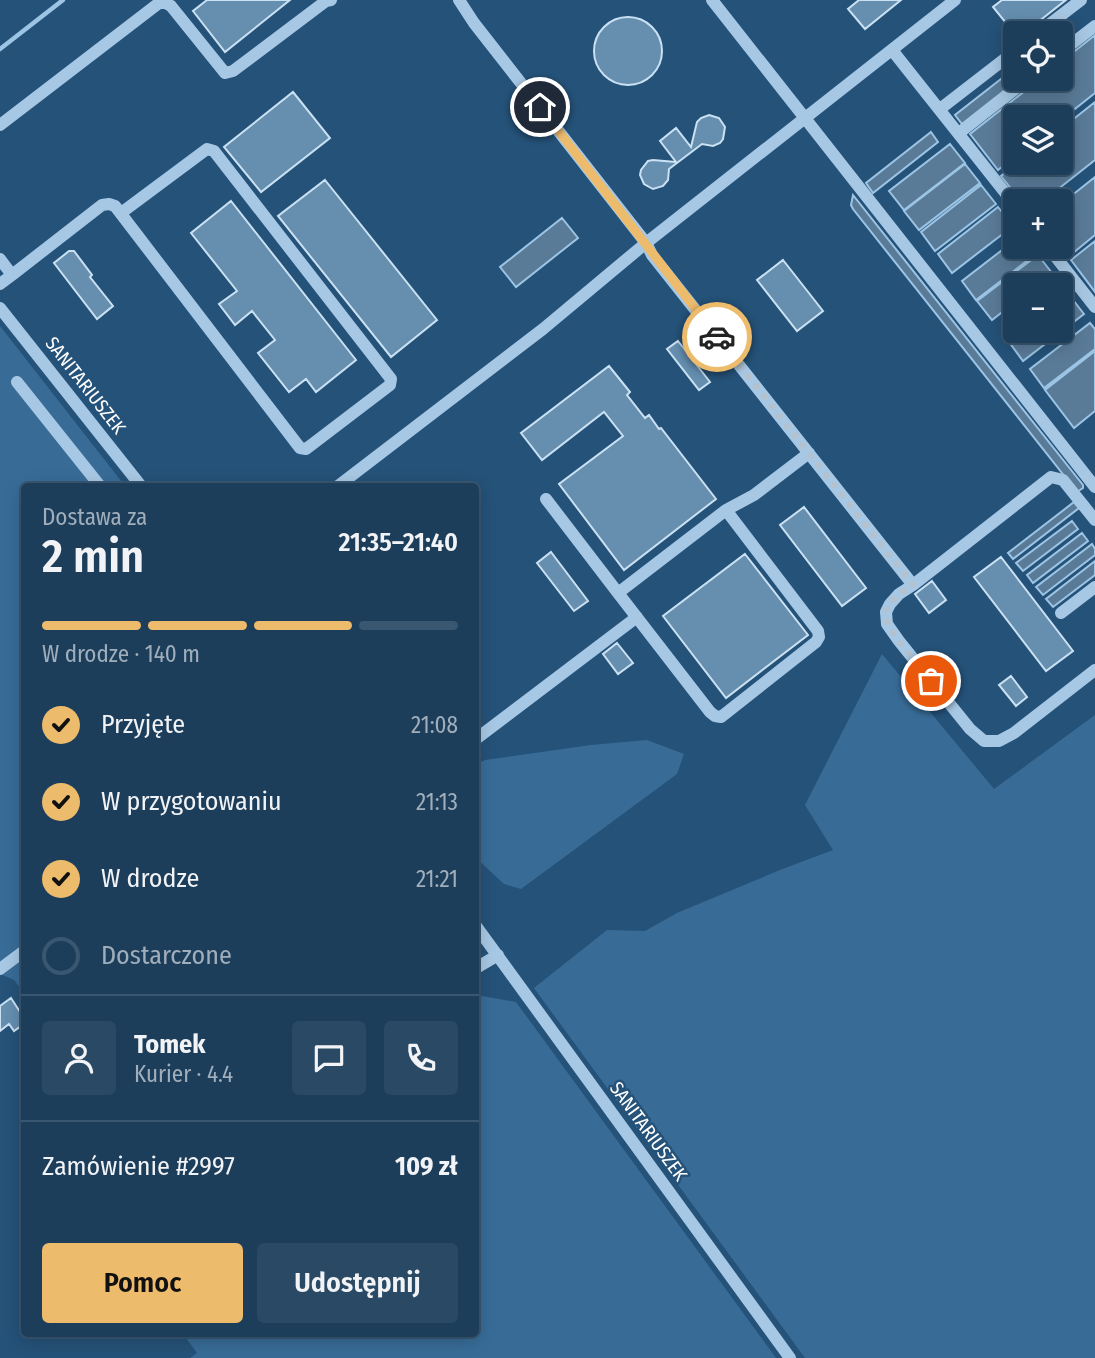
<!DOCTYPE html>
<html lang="pl">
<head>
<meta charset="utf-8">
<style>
  body { margin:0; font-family:"Fira Sans Condensed",sans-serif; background:#294964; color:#f1f3f6; height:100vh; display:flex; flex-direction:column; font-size:26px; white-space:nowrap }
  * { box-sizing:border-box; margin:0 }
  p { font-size:23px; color:#a0aebb }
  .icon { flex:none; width:38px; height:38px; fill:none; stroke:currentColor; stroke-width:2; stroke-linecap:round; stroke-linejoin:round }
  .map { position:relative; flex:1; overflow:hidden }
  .side { position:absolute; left:21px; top:483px; width:458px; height:854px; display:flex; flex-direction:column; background:#1c3e5b; border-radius:7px; box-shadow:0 4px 18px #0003,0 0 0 2px #3a5771 }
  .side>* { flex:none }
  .tools { position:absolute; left:1003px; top:21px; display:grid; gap:14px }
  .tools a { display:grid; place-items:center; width:70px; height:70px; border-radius:7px; background:#1c3e5b; box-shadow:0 4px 18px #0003,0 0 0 2px #3a5771; font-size:35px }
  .pin { position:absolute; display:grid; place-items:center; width:60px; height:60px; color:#fff; margin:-30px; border:4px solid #fff; border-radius:50%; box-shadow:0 2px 7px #0007 }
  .courier { position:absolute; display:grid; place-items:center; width:70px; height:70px; margin:-35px; border:5px solid #edbb6c; border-radius:50%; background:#fff; color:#222; box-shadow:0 2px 9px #0007 }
  .headline em { font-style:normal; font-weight:600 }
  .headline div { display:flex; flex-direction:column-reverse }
  .headline { display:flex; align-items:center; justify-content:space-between; height:119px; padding:0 21px }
  h1 { font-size:46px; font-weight:600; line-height:52px }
  .bar { display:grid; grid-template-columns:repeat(4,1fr); gap:10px 7px; align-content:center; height:84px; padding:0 21px }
  .bar i { height:9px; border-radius:5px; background:#3a5771 }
  .bar .on { background:#edbb6c }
  .bar p { grid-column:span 4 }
  .line { display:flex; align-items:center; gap:18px; padding:0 21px; border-top:2px solid #3a5771 }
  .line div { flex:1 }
  .round { display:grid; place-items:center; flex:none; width:74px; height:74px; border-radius:7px; background:#294964 }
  ol { padding:0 21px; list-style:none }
  li { display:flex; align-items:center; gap:21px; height:77px }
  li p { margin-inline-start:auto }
  li .icon { padding:7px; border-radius:50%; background:#edbb6c; color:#111; stroke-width:4 }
  li:last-child { color:#a0aebb }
  li i { width:38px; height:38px; border:4px solid #3a5771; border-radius:50% }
  .action { display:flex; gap:14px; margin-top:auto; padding:14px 21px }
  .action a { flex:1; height:80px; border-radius:7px; background:#edbb6c; color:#111; font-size:28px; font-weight:600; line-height:80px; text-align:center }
  .action a+a { background:#294964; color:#f1f3f6 }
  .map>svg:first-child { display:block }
  .green { fill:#386c97 }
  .water { fill:#5a7b98; stroke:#9cc4e4; stroke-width:2 }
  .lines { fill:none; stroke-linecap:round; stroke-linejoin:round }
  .stream { stroke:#9cc4e4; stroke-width:4.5 }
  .building { fill:#658eaf; stroke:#cae1f3; stroke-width:2 }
  .minor { stroke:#a7c8e4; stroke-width:12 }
  .done { stroke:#b3c2d0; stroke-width:7; stroke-dasharray:0 12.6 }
  .route { stroke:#edbb6c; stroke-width:9 }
  .labels { text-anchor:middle; stroke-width:5; stroke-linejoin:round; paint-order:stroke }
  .street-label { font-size:19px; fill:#fff; stroke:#255279 }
</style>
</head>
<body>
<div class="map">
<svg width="1095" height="1358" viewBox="0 0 1095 1358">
  <rect width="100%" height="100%" fill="#255279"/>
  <path class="green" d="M0,326L125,486H24V993L14,980L0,974Z
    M882,654L994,789L1095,715V1358H805L534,988L607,930L645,931L677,913L780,870L833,850L805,805Z
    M647,740L684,754L677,774L521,889L504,884L476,858V764L485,760L591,745Z
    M476,995L516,1002L776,1358H190L197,1353L183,1334H476Z"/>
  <path class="water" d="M1095,35V93L1061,120L1060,117H1015V156L998,170L970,134L1040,79H1060L1061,62Z
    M1015,68V79H1019L962,124L955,115Z
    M1095,102V160L1043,201H1021L1001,176L1018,163H1060L1061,129Z
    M931,132L938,142L873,193L866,183Z
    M950,144L965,163L904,210L889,191Z
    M965,164L980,183L919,230L904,211Z
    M1095,177V235L1067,258L1058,247H1060L1061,204Z
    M981,185L996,204L935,251L921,232Z
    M853,195L1083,485V488L1077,492L853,209L851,205Z
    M998,207L1013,226L952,273L938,254Z
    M562,218L578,238L516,287L500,267Z
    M1015,240V247H1032L1037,253L976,300L962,281Z
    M1095,241V292L1071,260Z
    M1038,255L1052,273L1037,285H1015V302L992,320L977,301Z
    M1070,296L1084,314L1023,361L1009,342L1024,331H1060L1061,302Z
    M1090,323L1095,329V349L1044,388L1030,369Z
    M1095,351V411L1074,428L1045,390Z
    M1074,502L1079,508L1013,559L1008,553Z
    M1072,521L1078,529L1023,571L1016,563Z
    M1082,533L1088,541L1033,583L1027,575Z
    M1092,544L1095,549V555L1043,595L1036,587Z
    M1095,561V575L1053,607L1046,599Z"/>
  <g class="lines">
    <path class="stream" d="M0,49L63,0"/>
  </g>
  <path class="building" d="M207,0H290L225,52L193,11Z
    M859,0H901L865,29L848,9Z
    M1002,0H1066L1024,33H1014L993,7Z
    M594 51a34 34 0 1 1 68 0a34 34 0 1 1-68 0Z
    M293,92L330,138L261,192L224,147Z
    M709,115L719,118L725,127L723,139L720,143L713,146L702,144L669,169L668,180L663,186L653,189L644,184L640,175L641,170L648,161L653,160L676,162L660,141L676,128L691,147L697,122L701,118Z
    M325,180L437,320L391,357L278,216Z
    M231,201L356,360L316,392L306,379L289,392L258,353L275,340L252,311L235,325L219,304L237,291L191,233Z
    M69,251H74L92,275L90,277L113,306L97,319L54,263Z
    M783,260L823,311L797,331L757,280Z
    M678,341L710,382L699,390L667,349Z
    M609,366L630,392L627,395L645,418L649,415L659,429L661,428L716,499L624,570L559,484L623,436L604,412L542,460L521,433Z
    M804,507L866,588L842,606L780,525Z
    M551,552L588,601L574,611L537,563Z
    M745,554L808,635L726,698L663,616Z
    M1001,557L1073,651L1046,671L974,577Z
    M932,581L946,600L929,613L915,594Z
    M617,643L633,663L618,674L603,654Z
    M1011,676L1027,697L1016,706L999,685Z
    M11,998L24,1018V1024L14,1031L9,1024L0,1031V1006Z"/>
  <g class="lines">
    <path class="minor" d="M459,0L474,23L646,243L652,255L913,585L899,594L890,604L886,612L887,624L899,641L970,729L984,741H999L1014,733L1095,670
      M712,0L1095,487
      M1038,33L1081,0
      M892,50L1015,205
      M1060,53L1095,26
      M940,109L1015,51
      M0,125L159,3H166L171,6L225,73L233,71L326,1L331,0
      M959,133L1028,79
      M1048,247L1095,307
      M0,259L12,275L0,284
      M12,275L102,205L109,204L115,206L300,448L306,449L390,385L391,379L214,151L207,149L121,213
      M0,308L141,486
      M17,382L100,486
      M338,486L543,329L646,243L955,0
      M546,499L618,593L726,510L754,495L809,453
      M913,585L1051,477L1063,480L1095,520
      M618,593L710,712L715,716L721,717L816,642L819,637L818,631L726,510
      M1061,613L1095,587
      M476,739L637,617
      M476,926L790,1358
      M476,968L498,955
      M0,969L24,951"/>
  </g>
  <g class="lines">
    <path class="done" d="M717,337L913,585C904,591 888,600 886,612C883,629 920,667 931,681"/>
    <path class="route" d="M540,107L717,337"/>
  </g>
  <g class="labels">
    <g class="street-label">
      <text transform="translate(86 385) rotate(52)" y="7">SANITARIUSZEK</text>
      <text transform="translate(649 1131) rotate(54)" y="7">SANITARIUSZEK</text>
    </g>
  </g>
</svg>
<div class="tools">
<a><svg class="icon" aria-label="locate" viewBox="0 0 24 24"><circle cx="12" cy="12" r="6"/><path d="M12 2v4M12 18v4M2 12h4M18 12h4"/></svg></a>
<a><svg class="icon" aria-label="layers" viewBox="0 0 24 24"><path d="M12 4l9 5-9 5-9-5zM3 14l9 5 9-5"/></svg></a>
<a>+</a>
<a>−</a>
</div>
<div class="pin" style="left:931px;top:681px;background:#ea580c"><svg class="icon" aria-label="bag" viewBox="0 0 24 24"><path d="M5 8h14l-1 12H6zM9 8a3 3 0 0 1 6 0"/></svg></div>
<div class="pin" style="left:540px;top:107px;background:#1f2937"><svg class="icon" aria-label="home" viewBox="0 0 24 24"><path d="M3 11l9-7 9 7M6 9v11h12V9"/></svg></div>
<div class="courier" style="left:717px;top:337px"><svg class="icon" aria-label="car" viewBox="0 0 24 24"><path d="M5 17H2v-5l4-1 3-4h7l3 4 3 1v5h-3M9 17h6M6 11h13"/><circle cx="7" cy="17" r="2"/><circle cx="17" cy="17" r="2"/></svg></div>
<section class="side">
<div class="headline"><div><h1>2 min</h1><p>Dostawa za</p></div><em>21:35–21:40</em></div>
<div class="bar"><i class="on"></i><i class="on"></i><i class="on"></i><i></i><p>W drodze · 140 m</p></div>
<ol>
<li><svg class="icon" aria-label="check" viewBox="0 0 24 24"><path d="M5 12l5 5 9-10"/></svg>Przyjęte<p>21:08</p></li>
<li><svg class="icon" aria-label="check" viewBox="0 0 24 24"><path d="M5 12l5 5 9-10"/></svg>W przygotowaniu<p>21:13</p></li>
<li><svg class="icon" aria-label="check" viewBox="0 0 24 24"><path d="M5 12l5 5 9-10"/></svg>W drodze<p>21:21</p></li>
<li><i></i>Dostarczone</li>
</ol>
<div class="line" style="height:126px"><a class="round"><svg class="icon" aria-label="person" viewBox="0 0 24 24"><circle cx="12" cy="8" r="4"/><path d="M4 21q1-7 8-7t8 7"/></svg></a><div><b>Tomek</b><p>Kurier · 4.4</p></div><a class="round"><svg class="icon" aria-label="chat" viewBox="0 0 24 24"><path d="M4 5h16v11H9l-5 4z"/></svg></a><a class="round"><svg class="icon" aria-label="phone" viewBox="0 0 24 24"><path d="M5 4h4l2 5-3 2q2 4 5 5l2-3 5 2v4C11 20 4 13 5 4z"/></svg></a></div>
<div class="line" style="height:91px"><div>Zamówienie #2997</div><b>109 zł</b></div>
<div class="action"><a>Pomoc</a><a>Udostępnij</a></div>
</section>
</div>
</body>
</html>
